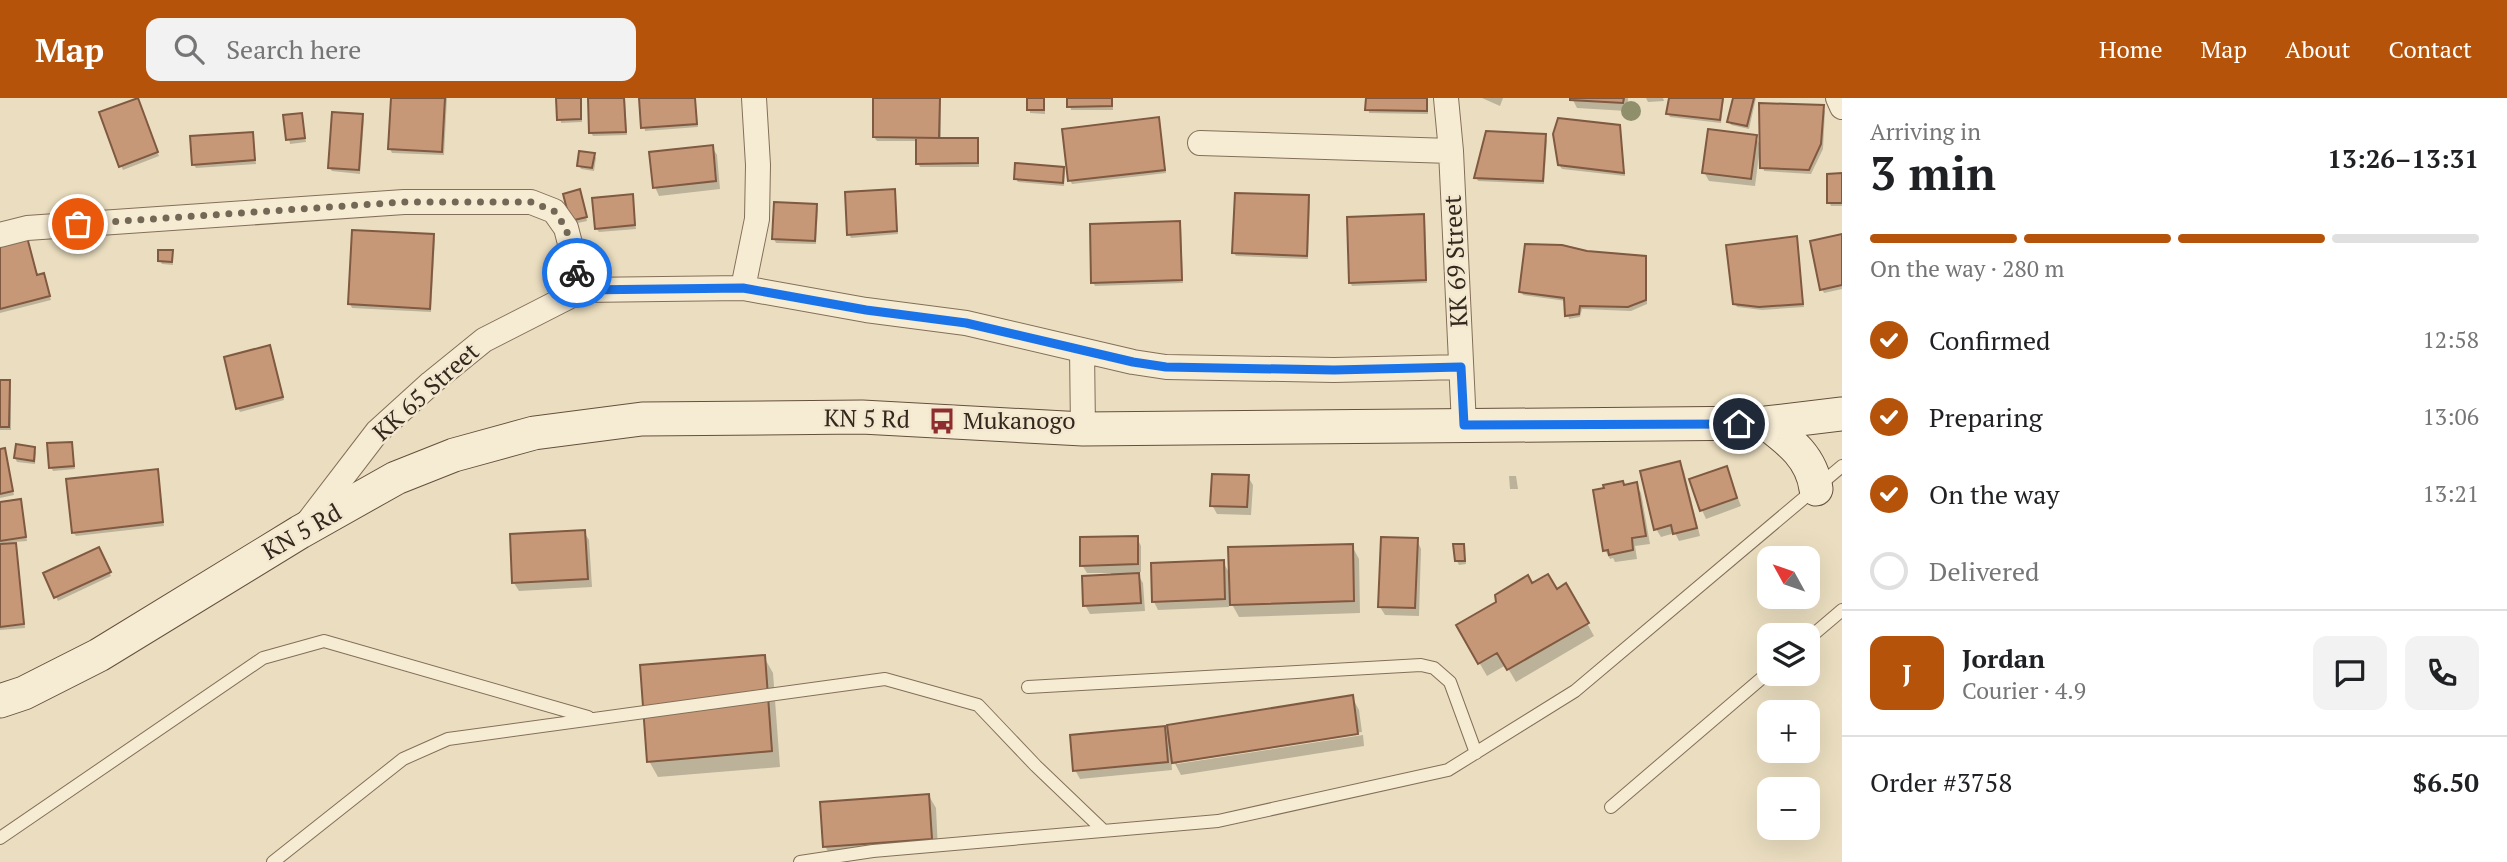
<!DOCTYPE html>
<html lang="en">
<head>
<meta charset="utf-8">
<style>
  body { margin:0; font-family:"PT Serif",serif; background:#f2f2f2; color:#202124; height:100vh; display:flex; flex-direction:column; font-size:26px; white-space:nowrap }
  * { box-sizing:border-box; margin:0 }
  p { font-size:23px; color:#757577 }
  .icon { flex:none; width:38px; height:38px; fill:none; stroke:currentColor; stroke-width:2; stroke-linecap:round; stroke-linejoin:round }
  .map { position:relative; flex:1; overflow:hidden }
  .panel { display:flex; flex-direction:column; background:#fff; width:665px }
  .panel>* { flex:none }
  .needle { width:46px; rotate:310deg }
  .controls { position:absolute; left:1757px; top:448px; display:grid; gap:14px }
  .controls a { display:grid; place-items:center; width:63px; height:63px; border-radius:14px; background:#fff; box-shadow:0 7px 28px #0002; font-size:35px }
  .pin { position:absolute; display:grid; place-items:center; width:60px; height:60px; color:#fff; margin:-30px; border:4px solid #fff; border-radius:50%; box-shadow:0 2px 7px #0007 }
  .courier { position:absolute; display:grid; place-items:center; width:70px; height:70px; margin:-35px; border:5px solid #1a73e8; border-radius:50%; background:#fff; color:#222; box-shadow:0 2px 9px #0007 }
  .summary em { font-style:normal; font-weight:800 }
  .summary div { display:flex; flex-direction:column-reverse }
  .summary { display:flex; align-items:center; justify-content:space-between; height:119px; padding:0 28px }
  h1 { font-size:46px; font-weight:800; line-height:52px }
  .bar { display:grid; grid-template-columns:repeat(4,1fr); gap:10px 7px; align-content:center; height:84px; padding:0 28px }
  .bar i { height:9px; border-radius:5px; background:#e0e0e0 }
  .bar .active { background:#b45309 }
  .bar p { grid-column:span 4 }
  .line { display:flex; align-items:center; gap:18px; padding:0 28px; border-top:2px solid #e0e0e0 }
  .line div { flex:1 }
  .round { display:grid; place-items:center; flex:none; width:74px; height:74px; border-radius:14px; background:#f2f2f2 }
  ol { padding:0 28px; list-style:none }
  li { display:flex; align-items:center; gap:21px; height:77px }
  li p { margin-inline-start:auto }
  li .icon { padding:7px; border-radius:50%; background:#b45309; color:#fff; stroke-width:4 }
  li:last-child { color:#757577 }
  li i { width:38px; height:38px; border:4px solid #e0e0e0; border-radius:50% }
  header { display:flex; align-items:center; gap:42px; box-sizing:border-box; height:98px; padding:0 35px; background:#b45309; color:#fff }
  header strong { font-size:33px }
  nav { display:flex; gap:38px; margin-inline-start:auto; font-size:24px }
  .search { width:490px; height:63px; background:#f2f2f2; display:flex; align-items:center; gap:18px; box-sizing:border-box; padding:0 24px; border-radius:14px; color:#757577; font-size:26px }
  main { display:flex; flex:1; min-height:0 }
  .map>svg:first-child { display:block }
  .shadow { fill:#0003 }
  .building { fill:#c79878; stroke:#805941; stroke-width:2 }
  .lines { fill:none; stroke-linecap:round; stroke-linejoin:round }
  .service-casing { stroke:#836f59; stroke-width:14 }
  .minor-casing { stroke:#836f59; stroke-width:26 }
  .secondary-casing { stroke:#64503d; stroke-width:35 }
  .service { stroke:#f6ebd3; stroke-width:12 }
  .minor { stroke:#f6ebd3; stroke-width:24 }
  .secondary { stroke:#f6ebd3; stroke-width:33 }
  .tree { fill:#8f8f6b }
  .done { stroke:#736856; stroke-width:7; stroke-dasharray:0 12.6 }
  .route { stroke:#1a73e8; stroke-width:9 }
  .labels { text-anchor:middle; stroke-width:5; stroke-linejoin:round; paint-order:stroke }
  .street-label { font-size:24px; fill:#33281d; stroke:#f3e8cf }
  .poi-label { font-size:24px; fill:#33281d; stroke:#f3e8cf; text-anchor:start }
</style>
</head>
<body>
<header>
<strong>Map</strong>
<div class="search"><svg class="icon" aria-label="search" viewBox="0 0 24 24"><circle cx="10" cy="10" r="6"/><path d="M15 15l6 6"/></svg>Search here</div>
<nav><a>Home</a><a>Map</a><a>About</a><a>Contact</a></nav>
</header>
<main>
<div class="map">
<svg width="1842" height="764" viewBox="0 0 1842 764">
  <rect width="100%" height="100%" fill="#ebdec0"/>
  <path class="shadow" d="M392,0H447L444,57L392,55L390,51Z
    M558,0H582V24L561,25Z
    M590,0H625L627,37L593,38L591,35Z
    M640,0H695L698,29L645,33Z
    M875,0H941V41H977L979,45V69H920L918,65V43H877L874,39Z
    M1029,0H1045V16L1030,15Z
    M1069,0H1113V12H1071Z
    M1368,0H1428V16L1369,15Z
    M1482,0H1503L1500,8Z
    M1572,0H1628L1627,13L1577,10Z
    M1663,0L1664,3L1648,4L1646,0Z
    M1670,0H1724L1721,25L1670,19L1668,15Z
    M1735,0H1756L1749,31L1731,27L1729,23Z
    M139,6L159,58L123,72L121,68Z
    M1823,9L1825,13L1823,51L1811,76L1764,73L1761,57H1759L1755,88L1709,83L1704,74L1756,39L1761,49Z
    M301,17L306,44L290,46L285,19Z
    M362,18L364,21L360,76L332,73L330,70Z
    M1158,21L1166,75L1072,86L1070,82Z
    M1618,28L1625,78L1562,71L1559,67Z
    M252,35L256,66L196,70L194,67Z
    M1545,38L1547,42L1544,86L1478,83L1476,79Z
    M712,49L717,57L720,91L659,98L655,89Z
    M594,56L596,60L594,73L581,71L579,67Z
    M1063,70L1065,74L1064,88L1018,84L1016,81Z
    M1842,77V108H1831L1829,104Z
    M894,92L898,136L851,140L849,136Z
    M581,97L587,123L573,126Z
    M632,98L636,131L599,134L596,130Z
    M1308,99L1310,103L1308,161L1236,158L1234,155Z
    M816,108L818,111L816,146L776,145L774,141Z
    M1423,118L1425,121L1427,185L1352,188L1350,184Z
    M1179,125L1181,129L1183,185L1095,188L1093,184Z
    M433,137L435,141L431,214L352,210L350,206Z
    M1842,138V191L1824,195L1822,191Z
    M1796,140L1804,209L1762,212L1737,209L1735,205Z
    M0,148L37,179L44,177L51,202L0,215Z
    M172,154L173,167L162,166L160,163Z
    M1587,155L1645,160L1647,163V206L1631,213L1582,211L1580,219L1569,221L1566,203L1523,197L1521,193Z
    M270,249L284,302L240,314L238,310Z
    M0,283L9,284L11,287V332H0Z
    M71,345L75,371L53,373L51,369Z
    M34,350L36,354L35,366L17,364L15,360Z
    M0,353L6,356L14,397L0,400Z
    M1679,365L1684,373L1700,438L1679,443L1675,435L1661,439L1656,431Z
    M1726,370L1741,408L1706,421L1702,412Z
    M157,373L164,428L76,438L73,434Z
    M1509,378H1516L1518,391H1510Z
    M1248,379L1253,387L1251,417L1217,416L1212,407Z
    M1636,386L1641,395L1650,446L1635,448L1637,461L1615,464L1613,460L1610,461L1605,452L1606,392Z
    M20,403L27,443L14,444L17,450L25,530L0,532V406Z
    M584,434L589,442L592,489L519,493L514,485Z
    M1137,440L1141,448V474L1137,475L1143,485L1145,513L1090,516L1085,507L1111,478V475H1087L1082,467Z
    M1417,442L1421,451L1419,518L1385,517L1380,509Z
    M1463,447L1466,466L1459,467L1457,463Z
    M1352,448L1359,461L1360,515L1239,519L1229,501V509L1158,512L1154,504L1223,464L1231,478Z
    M99,452L111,478L58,503L45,476Z
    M1532,487L1556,493L1566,487L1594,538L1516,584L1506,567L1487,578L1458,528Z
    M764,559L773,575L780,669L658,679L649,663Z
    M1352,599L1359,612L1362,634L1177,662V666L1363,637L1364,648L1181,677L1171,658L1172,672L1080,681L1075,672L1164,630L1171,641Z
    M929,698L936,710L938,753L832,761L825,748Z"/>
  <path class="building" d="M138,0L158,54L119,69L99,14Z
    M391,0H445L442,54L388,51Z
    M556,0H581V21L557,22Z
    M588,0H624L626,34L589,35Z
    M639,0H695L697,26L641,30Z
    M873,0H940L939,40L873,39Z
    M1027,0H1044V12H1027Z
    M1067,0H1112V8L1067,9Z
    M1366,0H1427V13L1365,12Z
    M1570,0H1624L1623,5L1570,2Z
    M1669,0H1723L1720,22L1666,16Z
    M1733,0H1754L1747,28L1727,24Z
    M1759,5L1824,7L1821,46L1809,72L1760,70Z
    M332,14L363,16L359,72L328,70Z
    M302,15L305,40L286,42L283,17Z
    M1159,19L1165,72L1068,83L1062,31Z
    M1558,20L1620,27L1624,75L1558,67L1553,36Z
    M1708,31L1757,37L1751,81L1702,75Z
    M1486,33L1546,36L1543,83L1474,80Z
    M253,34L255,62L192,67L190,38Z
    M916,40H978V65L916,66Z
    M713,47L716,83L653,90L649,54Z
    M579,53L595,55L592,70L577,68Z
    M1015,65L1064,69L1063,85L1014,81Z
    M1842,75V105H1827V76Z
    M580,91L587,119L570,123L563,96Z
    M895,91L897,133L847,137L845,94Z
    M1235,95L1309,97L1307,158L1232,155Z
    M633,96L635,127L595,131L592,100Z
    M774,104L817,106L815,143L772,141Z
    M1424,116L1426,182L1349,185L1347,119Z
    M1180,123L1182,182L1091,185L1090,126Z
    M352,132L434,136L430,211L348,206Z
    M1842,136V187L1820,192L1810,143Z
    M1797,138L1803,206L1759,209L1733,206L1726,147Z
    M27,139L37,177L44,175L50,198L0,211V147Z
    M1525,146L1562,147L1587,153L1646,158V202L1628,209L1580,208L1579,216L1565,218L1564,200L1519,194Z
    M158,152H173L172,164L158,163Z
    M270,247L283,299L236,311L224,259Z
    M0,282H10L9,329H0Z
    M72,344L74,368L49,370L47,345Z
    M16,346L35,349L34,363L14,360Z
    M5,350L13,393L0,396V351Z
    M1680,363L1697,430L1673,436L1671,427L1654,432L1640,373Z
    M1727,368L1737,400L1700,413L1689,381Z
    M158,371L163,424L72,435L66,381Z
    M1212,376L1249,377L1247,409L1210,408Z
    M1623,383L1624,387L1637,384L1646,438L1632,440L1633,452L1609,457L1608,452L1603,453L1593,392L1604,390L1603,387Z
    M21,401L26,439L0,443V404Z
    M585,432L588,481L512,485L510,436Z
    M1138,438V466L1080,468V439Z
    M1381,439L1418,440L1415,510L1378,509Z
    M16,445L24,526L0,529V446Z
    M1353,446L1354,503L1230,507L1228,449Z
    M1453,446H1464L1465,463H1455Z
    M99,449L111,474L54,500L43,475Z
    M1224,462L1225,501L1152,504L1151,465Z
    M1139,475L1141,505L1083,508L1082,478Z
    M1548,476L1557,491L1566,485L1589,525L1507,572L1497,555L1478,566L1456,527L1496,504L1495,497L1528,477L1532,485Z
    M765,557L772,653L647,664L640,567Z
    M1353,597L1358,636L1172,665L1167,627Z
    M1165,628L1168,664L1073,673L1070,637Z
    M929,696L932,741L823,749L820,704Z"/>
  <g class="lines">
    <g class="service-casing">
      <path id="service" d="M1808,541L1842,512
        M1028,589L1421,567L1434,570L1450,584L1476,655
        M1611,709L1769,574
        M0,740L263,560L324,543L588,619
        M273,764L403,661L448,641L885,581L978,607L1036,668L1104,733
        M800,764L873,753L1218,723L1448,672L1575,593L1842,368"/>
    </g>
    <g class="minor-casing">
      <path id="minor" d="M1446,0L1451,53L1464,327
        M1838,0L1842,9
        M1200,45L1451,53
        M0,137L27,130L404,104H531L554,113L566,130L582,192L743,190L866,212L966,225L1133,264L1166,269L1334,272L1461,269
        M743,190L757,121L758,67L754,0
        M1082,252L1083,331
        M305,428L377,334L431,285L484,242L582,192"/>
    </g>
    <g class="secondary-casing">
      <path id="secondary" d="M1766,325C1790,343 1812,360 1816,391
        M0,603L24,595L99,557L300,434L396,380L454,357L534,335L642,321L862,319L1083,331L1766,325L1842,316"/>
    </g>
    <use href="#service" class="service"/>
    <use href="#minor" class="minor"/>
    <use href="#secondary" class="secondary"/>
  </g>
  <circle class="tree" cx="1631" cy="13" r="10"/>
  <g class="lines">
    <path class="done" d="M78,126L404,104H531L554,113L566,130L577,175"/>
    <path class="route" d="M577,175L582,192L743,190L866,212L966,225L1133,264L1166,269L1334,272L1461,269L1464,327L1739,326"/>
  </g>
  <defs>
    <g id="bus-bare" transform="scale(2.1)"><path d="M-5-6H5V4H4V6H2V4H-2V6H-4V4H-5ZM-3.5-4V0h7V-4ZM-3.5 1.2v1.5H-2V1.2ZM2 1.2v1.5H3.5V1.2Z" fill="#8e2d2f" stroke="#f3e8cf" stroke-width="2.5" paint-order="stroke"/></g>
  </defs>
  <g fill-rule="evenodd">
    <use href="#bus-bare" x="942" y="323"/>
  </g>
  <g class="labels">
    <g class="street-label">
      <text transform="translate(1456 163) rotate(-93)" y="8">KK 69 Street</text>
      <text transform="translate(426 294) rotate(-42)" y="8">KK 65 Street</text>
      <text transform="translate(867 321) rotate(1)" y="8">KN 5 Rd</text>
      <text transform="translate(302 434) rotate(-30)" y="8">KN 5 Rd</text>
    </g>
    <g class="poi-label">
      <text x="963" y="331">Mukanogo</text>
    </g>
  </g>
</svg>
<div class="controls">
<a><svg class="needle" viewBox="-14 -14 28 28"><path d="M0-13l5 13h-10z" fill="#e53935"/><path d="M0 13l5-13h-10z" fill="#757577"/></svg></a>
<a><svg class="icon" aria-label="layers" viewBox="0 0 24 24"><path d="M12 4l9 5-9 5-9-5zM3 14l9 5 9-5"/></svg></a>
<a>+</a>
<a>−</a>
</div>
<div class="pin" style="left:78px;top:126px;background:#ea580c"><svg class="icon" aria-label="bag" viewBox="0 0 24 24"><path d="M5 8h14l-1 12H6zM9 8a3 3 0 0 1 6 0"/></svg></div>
<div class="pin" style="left:1739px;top:326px;background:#1f2937"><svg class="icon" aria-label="home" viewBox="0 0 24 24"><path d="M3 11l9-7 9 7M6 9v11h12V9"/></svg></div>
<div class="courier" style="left:577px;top:175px"><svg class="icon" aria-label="bike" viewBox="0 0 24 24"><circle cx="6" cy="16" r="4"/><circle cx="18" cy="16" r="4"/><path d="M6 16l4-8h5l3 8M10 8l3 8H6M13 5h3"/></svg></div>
</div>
<section class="panel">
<div class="summary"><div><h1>3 min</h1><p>Arriving in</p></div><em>13:26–13:31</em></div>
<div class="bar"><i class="active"></i><i class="active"></i><i class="active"></i><i></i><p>On the way · 280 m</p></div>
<ol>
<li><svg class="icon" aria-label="check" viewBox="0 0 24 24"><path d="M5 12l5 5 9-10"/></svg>Confirmed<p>12:58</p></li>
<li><svg class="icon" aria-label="check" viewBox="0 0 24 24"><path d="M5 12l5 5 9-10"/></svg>Preparing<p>13:06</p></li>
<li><svg class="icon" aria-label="check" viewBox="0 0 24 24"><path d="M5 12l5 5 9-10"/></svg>On the way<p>13:21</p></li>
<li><i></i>Delivered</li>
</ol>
<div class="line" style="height:126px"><b class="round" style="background:#b45309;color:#fff">J</b><div><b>Jordan</b><p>Courier · 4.9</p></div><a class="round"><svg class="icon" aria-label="chat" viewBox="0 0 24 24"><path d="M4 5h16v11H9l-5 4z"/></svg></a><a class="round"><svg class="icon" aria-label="phone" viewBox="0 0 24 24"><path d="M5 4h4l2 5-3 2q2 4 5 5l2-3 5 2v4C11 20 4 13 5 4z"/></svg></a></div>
<div class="line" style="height:91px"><div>Order #3758</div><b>$6.50</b></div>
</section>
</main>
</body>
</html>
